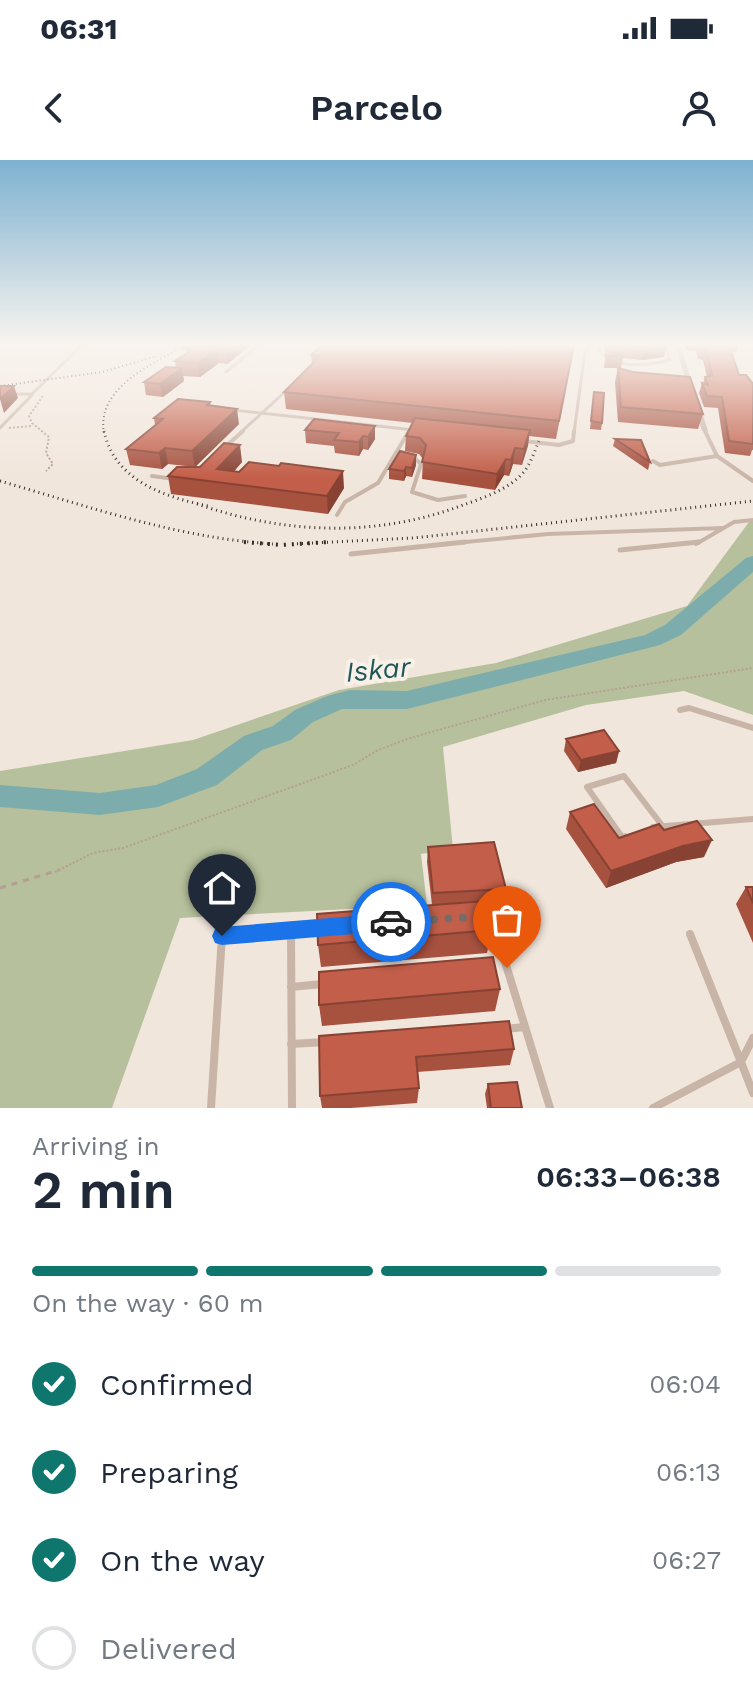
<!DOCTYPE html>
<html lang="en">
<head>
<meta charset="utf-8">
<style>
  body { margin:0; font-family:"Work Sans",sans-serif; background:#f6f6f7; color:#1f2937; height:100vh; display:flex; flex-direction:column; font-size:30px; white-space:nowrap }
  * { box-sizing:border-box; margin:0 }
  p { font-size:26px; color:#747a83 }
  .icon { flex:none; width:44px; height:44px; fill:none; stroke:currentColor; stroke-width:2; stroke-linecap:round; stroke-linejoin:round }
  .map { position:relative; height:948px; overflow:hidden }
  .details { display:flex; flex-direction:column; background:#fff; flex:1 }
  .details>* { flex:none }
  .pin { position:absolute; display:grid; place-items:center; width:68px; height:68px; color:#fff; margin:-82px -34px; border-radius:50% 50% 50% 0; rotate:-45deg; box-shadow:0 0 8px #0007 }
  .pin .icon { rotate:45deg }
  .courier { position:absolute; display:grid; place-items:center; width:80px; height:80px; margin:-40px; border:6px solid #1a73e8; border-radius:50%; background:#fff; color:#222; box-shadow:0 2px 10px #0007 }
  .headline em { font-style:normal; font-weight:600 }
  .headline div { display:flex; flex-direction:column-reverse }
  .headline { display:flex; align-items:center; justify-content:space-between; height:136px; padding:0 32px }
  h1 { font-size:52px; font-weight:600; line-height:60px }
  .bar { display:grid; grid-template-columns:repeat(4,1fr); gap:12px 8px; align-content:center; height:96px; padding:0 32px }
  .bar i { height:10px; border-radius:6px; background:#e0e1e3 }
  .bar .current { background:#0f766e }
  .bar p { grid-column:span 4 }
  ol { padding:0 32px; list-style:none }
  li { display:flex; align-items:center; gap:24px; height:88px }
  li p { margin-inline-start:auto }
  li .icon { padding:8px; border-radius:50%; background:#0f766e; color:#fff; stroke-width:4 }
  li:last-child { color:#747a83 }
  li i { width:44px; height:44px; border:4px solid #e0e1e3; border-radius:50% }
  .status { display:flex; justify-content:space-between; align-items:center; height:56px; padding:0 40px; background:#fff; direction:ltr }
  .status svg { height:22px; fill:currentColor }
  header { display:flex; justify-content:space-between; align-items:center; height:104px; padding:0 32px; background:#fff; font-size:36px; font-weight:600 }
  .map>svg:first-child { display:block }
  .green { fill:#b6c09c }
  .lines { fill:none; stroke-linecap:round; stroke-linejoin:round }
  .river { fill:#7cadac; fill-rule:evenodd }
  .path-far1 { stroke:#b59f92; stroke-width:2; stroke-dasharray:2 2; stroke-linecap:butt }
  .path { stroke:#b59f92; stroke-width:3; stroke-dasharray:6 6; stroke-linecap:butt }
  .service-far4 { stroke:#c9b5a8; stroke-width:3 }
  .service-far3 { stroke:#c9b5a8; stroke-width:4 }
  .service-far2 { stroke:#c9b5a8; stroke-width:5 }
  .service-far1 { stroke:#c9b5a8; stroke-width:6 }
  .service { stroke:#c9b5a8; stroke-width:8 }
  .minor { fill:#c9b5a8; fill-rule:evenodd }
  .rail-far2 { stroke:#362b28; stroke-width:2; stroke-dasharray:1 3; stroke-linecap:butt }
  .rail-far1 { stroke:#362b28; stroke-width:3; stroke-dasharray:1 4; stroke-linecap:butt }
  .rail { stroke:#362b28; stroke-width:4; stroke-dasharray:2 6; stroke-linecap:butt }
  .wall { fill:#a7513f }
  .shaded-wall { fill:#884233 }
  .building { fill:#c25e49; stroke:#884233; stroke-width:2 }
  .route { fill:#1a73e8 }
  .done { stroke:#776c67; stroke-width:8; stroke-dasharray:0 14.4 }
  .labels { text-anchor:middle; stroke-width:8; stroke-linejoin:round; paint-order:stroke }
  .water-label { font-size:28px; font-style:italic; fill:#1f5656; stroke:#f9f0e8 }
</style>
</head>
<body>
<div class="status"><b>06:31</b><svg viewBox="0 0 49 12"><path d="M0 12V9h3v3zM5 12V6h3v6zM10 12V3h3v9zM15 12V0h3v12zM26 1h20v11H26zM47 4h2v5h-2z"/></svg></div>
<header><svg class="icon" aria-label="back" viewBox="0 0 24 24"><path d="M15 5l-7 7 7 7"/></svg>Parcelo<svg class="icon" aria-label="person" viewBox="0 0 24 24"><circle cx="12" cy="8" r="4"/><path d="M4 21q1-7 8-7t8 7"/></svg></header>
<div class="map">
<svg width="753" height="948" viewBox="0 0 753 948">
  <rect width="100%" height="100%" fill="#f1e6dc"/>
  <path class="green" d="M749,362H753V555L684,531L586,545L443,587L453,689L421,694L427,745L180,758L112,948H0V611L193,580L339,530L496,503L687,446Z"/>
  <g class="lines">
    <path class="river" d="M753,396V412L681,475L660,485L407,549H342L313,562L291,580L262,590L217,625L158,647L100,655L0,647V625L100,633L156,625L197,609L244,576L273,566L295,550L327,536L350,530L407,531L645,475L665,465L746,398Z"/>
    <path class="path-far1" d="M43,236L29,256L32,263L49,277L46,293L53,304L46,311
      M9,268L31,266
      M55,712L93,693L123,688L353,605L378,590L410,578L545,540L753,508"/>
    <path class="path" d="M0,728L59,710"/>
    <path class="service-far4" d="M599,185V191C617,209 647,206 670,200L666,185
      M584,195L589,185
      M226,212L259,185
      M0,234H32L82,185
      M233,250L414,270
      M0,268L32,235
      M240,273L288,229
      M574,273L584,198"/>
    <path class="service-far3" d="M705,271L717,296L753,321
      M524,281L559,285L573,281L574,271
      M225,287L243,271
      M413,297L421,304L412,332L438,340L465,336
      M653,301L660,305L717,296
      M152,316L175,319
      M337,355L345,342L378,323L409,271
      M445,384L548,374L723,368
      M696,384L734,362L753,360"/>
    <path class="service-far2" d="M620,390L699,382
      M351,394L465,382"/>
    <path class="service-far1" d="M680,550L689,548L753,568
      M653,667L753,659
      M625,676L622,677L587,627L624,616L661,664"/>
    <path class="service" d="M484,756H491L550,948
      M291,827L322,824
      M504,869L525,867
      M753,878L741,902L753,933
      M291,884L326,882
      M211,948L222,776L291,769
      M292,948L291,769L323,767
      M653,948L741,902L690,774"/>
    <path class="minor" d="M675,185H681L693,228L688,227Z
      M697,244L700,246L708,271L707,272L702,271L694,246Z"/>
    <path class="rail-far2" d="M0,226L102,212L157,196
      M104,273C96,227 153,205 184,185"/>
    <path class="rail-far1" d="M104,271C114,320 164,337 208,346
      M0,321C90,347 178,378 273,384
      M197,344C284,374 376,378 463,345C483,338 507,330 522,314C531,304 534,292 539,281
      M292,384L413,378L753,341"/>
    <path class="rail" d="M244,382L281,385L329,382"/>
  </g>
  <path class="wall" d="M181,185H251L227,204L219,203L200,217L183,216L184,221L163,237L146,235L144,222L176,208L175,201L189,191L182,190Z
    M574,185L556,279L529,276L522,305L513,304L509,316L504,315L495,330L422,319L423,299L419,294L405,291L406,276L413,263L286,249L284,232L312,204L311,195Z
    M604,185H665L664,197L642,200L623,198L621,208L703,254L698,269L618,262L615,222L618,208H604L606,191L604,189Z
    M686,185H738L736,192L732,191L739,215L753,224V290H752L750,296L725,293L718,248L704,247L699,233L702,223H703L705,217H707L703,200L698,199L696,191L686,190Z
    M594,232L602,263L601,270L590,269Z
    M210,242L211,246L239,264L195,307L168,304L162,309L130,305L126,289L155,265L154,258Z
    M314,259L375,279L368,290L363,289L359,296L335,293L334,286L306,283L305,270Z
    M615,279L650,302L648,310L613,286Z
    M242,302L234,311L344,328L328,354L171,334L168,316L200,307Z
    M416,305L412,317L406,316L404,321L389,319V309Z
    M566,579L619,591L616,603L578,612L564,591Z
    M570,652L619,678L664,670L704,697L676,702L606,728L566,669Z
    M428,687L506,729L503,744H486L492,770L487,793L321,807L318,785L432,745L427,702Z
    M746,727H753V783L736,744Z
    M500,829L495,851L322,866L319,845Z
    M319,876L514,889L510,905L417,912L419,928L417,943L351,948H322L320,936Z
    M488,924L522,948H487L485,934Z"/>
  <path class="shaded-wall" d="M232,185H251L227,204L226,190Z
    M666,188L664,197L642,200L644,191Z
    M217,189L219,203L200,217L198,203Z
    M182,208L184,221L163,237L160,224Z
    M14,226L18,238L4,253L0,239Z
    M237,249L239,264L195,307L192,291Z
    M375,266V279L368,290V277Z
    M530,270L528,286L522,305L524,289Z
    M363,276V289L359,296V282Z
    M240,285L242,302L224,323L217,309Z
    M165,288L168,304L162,309L159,293Z
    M515,288L513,304L509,316L511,300Z
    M416,295V305L412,317V308Z
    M506,299L504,315L495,330L497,314Z
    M406,307V316L404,321V311Z
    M343,311L344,328L328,354L327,336Z
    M619,591L616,603L578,612L581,600Z
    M712,680L704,697L676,702L606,728L611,711L683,686Z"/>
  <path class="building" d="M198,185H232L226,190L217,189L198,203L175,201Z
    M322,185H574L559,261L284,232L320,196L311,195Z
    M612,185H665L666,188L644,191L626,190Z
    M699,185H729L739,215H746L753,224V284L729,281L722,237L707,236L702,223L708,225L705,217L712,216L706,190L700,189Z
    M606,189L623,196H606Z
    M166,207L182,208L160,224L144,222Z
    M618,208L633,212L690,217L703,254L621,247Z
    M0,226H14L0,239Z
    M594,232L604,233L602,263L591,261Z
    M178,239L210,242L207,245L237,249L192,291L165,288L159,293L126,289L163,259L154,258Z
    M415,258L530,270L524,289L515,288L511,300L506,299L497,314L422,302L426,285L420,278L406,276Z
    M314,259L375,266L368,277L363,276L359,282L334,280L339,273L305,270Z
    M615,279L641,280L650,302Z
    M224,283L240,285L217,309L239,312L249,302L279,306L281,303L343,311L327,336L168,316L177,307H200Z
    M400,291L416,295L412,308L406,307L404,311L389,309Z
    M604,570L619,591L581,600L566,579Z
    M594,644L619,678L659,664L664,670L697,661L712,680L683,686L611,711L570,652Z
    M494,682L506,729L433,733L428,687Z
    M746,727H753V743Z
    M485,741L492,770L318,785L317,754Z
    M493,797L500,829L319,845V812Z
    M509,861L514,889L416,897L419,928L320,936L319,876Z
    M517,922L522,948H491L488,924Z"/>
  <linearGradient id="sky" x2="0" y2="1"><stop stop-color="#7db1d0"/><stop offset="0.58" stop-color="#f9f4ef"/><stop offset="1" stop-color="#f9f4ef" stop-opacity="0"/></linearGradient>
  <rect width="753" height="318" fill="url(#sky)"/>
  <path class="route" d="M391,753L398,756L400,762L398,769L391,771L222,785L215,783L212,776L215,769L222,767Z"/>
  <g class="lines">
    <path class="done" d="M391,762L491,756L507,808"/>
  </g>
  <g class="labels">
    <g class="water-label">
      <text transform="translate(378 509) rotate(-5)" y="10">Iskar</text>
    </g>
  </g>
</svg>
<div class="pin" style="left:507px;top:808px;background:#ea580c"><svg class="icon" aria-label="bag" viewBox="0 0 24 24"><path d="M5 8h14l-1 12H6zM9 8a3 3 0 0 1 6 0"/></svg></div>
<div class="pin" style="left:222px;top:776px;background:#1f2937"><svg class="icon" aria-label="home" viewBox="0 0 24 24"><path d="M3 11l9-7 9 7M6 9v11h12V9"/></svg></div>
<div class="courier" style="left:391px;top:762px"><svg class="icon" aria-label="car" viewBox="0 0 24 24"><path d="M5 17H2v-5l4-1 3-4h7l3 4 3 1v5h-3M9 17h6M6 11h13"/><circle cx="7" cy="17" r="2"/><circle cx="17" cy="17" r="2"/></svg></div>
</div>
<section class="details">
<div class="headline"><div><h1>2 min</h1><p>Arriving in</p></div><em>06:33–06:38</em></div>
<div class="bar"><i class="current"></i><i class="current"></i><i class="current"></i><i></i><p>On the way · 60 m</p></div>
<ol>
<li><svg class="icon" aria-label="check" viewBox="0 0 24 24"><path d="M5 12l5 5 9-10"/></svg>Confirmed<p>06:04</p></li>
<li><svg class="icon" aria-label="check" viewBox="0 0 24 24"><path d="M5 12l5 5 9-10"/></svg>Preparing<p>06:13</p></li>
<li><svg class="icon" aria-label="check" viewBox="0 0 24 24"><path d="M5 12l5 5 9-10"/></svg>On the way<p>06:27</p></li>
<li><i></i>Delivered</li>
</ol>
</section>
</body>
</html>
